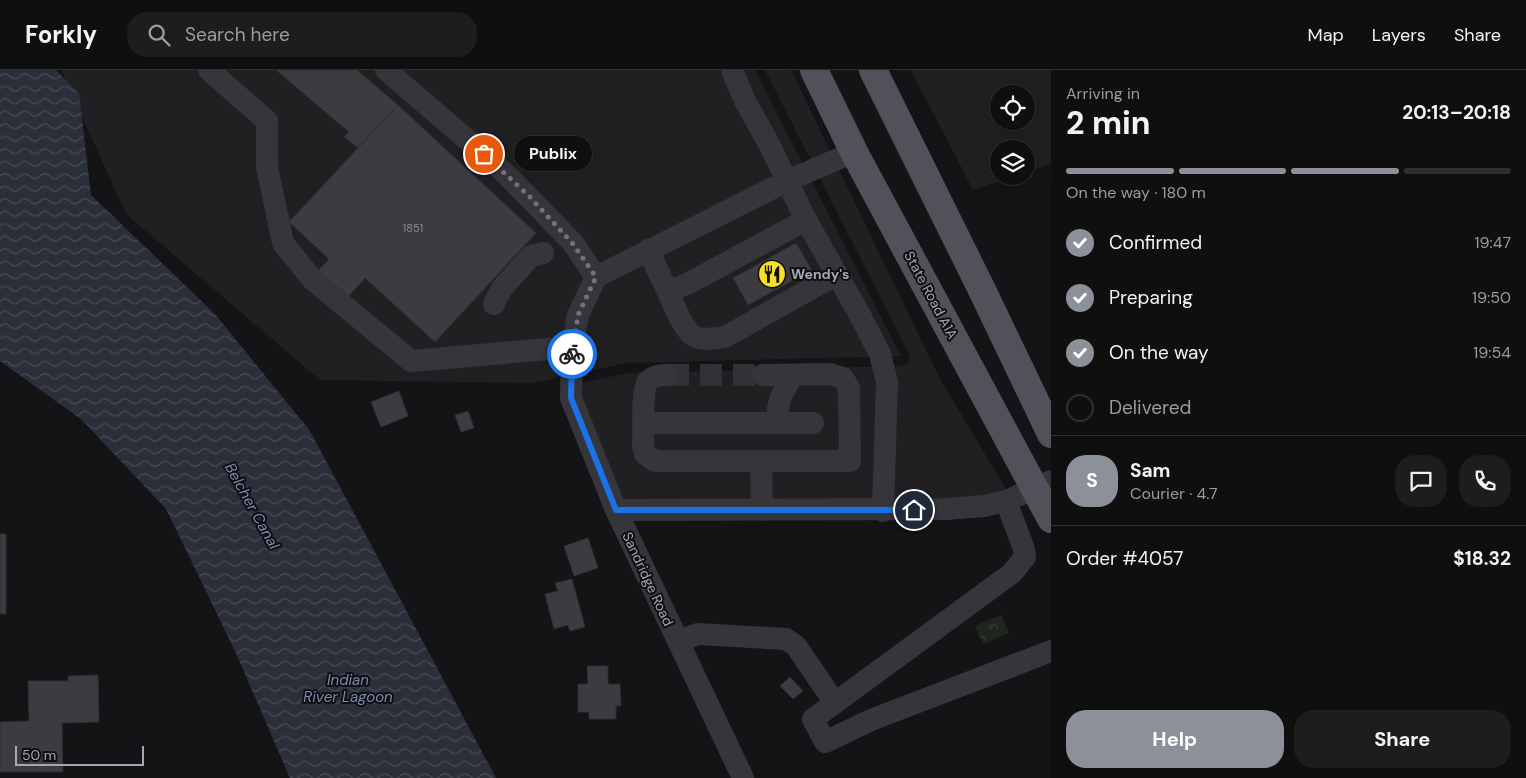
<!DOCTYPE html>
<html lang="en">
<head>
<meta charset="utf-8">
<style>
  body { margin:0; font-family:"DM Sans",sans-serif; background:#1d1d1e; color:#f1f3f6; height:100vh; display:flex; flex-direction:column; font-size:19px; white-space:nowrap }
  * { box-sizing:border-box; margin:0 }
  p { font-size:16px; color:#9b9c9f }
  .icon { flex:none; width:28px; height:28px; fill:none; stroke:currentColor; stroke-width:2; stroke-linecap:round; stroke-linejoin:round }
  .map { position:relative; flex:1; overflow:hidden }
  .details { display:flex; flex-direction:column; background:#0f0f10; width:475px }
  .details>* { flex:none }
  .fabs { position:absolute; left:990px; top:15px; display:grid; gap:10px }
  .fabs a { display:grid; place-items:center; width:45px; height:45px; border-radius:50%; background:#0f0f10; box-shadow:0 5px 20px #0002,0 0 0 1px #2f2f30; font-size:25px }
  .scale { position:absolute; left:15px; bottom:12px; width:129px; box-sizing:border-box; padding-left:5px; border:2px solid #a5a6b6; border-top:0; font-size:14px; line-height:18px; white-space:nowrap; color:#a5a6b6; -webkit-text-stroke:4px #0f0f11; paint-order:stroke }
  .pin { position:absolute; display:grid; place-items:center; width:42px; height:42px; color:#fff; margin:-21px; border:2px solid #fff; border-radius:50%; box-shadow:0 1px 5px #0007 }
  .courier { position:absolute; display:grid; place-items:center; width:50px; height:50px; margin:-25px; border:4px solid #1a73e8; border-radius:50%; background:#fff; color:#222; box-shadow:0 1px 6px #0007 }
  .bubble { position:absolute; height:35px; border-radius:18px; background:#0f0f10; box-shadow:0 5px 20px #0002,0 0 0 1px #2f2f30; font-size:16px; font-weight:700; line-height:35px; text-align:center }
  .overview em { font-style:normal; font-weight:700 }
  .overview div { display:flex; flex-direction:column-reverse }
  .overview { display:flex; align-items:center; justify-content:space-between; height:85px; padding:0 15px }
  h1 { font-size:32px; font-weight:700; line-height:38px }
  .bar { display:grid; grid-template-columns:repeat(4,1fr); gap:8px 5px; align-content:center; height:60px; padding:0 15px }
  .bar i { height:6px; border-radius:4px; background:#2f2f30 }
  .bar .active { background:#8c9099 }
  .bar p { grid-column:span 4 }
  .line { display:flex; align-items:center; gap:12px; padding:0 15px; border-top:1px solid #2f2f30 }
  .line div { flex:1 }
  .round { display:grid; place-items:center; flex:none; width:52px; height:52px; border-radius:20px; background:#1d1d1e }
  ol { padding:0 15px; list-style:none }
  li { display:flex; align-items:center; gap:15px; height:55px }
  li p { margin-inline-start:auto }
  li .icon { padding:5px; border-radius:50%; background:#8c9099; color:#fff; stroke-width:4 }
  li:last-child { color:#9b9c9f }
  li i { width:28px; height:28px; border:2px solid #2f2f30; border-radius:50% }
  .action { display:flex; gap:10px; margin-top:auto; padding:10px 15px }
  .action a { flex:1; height:58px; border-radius:20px; background:#8c9099; color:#fff; font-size:20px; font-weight:700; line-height:58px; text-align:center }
  .action a+a { background:#1d1d1e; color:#f1f3f6 }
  header { display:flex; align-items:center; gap:30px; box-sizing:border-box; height:70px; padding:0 25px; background:#0f0f10; border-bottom:1px solid #2f2f30 }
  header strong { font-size:24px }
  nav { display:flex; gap:28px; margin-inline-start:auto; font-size:18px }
  .search { width:350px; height:45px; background:#1d1d1e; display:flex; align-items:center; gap:12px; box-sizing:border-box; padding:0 18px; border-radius:20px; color:#9b9c9f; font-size:19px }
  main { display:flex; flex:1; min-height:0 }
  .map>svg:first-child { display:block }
  .built { fill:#202023; fill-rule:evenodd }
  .forest { fill:url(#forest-crowns) }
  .water { fill:url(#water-waves) }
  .building { fill:#3b3b40; stroke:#2f2e32 }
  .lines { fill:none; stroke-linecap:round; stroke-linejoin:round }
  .minor-tunnel { stroke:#313136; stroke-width:22; stroke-dasharray:22 11; stroke-linecap:butt }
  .minor { stroke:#35353b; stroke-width:22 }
  .major { stroke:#51515a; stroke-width:28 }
  .done { stroke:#72737e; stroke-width:5; stroke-dasharray:0 9 }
  .route { stroke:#1a73e8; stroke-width:6 }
  .labels { text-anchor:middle; stroke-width:4; stroke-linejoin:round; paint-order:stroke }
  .number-label { font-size:11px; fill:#8a8b98 }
  .poi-label { font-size:14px; font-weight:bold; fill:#a5a6b6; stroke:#0f0f11; text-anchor:start }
  .street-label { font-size:14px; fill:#a5a6b6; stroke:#0f0f11 }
  .water-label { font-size:15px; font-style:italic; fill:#7b8cb2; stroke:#0f0f11 }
</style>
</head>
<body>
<header>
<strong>Forkly</strong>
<div class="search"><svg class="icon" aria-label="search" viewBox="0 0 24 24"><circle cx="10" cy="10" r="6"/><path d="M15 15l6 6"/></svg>Search here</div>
<nav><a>Map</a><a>Layers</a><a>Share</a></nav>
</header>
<main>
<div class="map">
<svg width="1051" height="708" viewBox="0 0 1051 708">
  <defs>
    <pattern id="forest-crowns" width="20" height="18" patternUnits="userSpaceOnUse" patternTransform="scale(1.25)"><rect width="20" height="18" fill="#1e2620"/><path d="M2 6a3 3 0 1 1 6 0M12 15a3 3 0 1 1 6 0" fill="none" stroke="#3c423e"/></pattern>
    <pattern id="water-waves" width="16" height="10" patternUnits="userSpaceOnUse" patternTransform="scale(1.25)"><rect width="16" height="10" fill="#2a2f3a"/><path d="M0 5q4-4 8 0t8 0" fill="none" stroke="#464a54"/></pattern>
  </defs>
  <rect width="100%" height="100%" fill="#141416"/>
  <path class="built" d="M61,0H755L901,286L627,293L532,313L320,310L126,144Z
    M765,0H791L939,307L1006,419L981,428L621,430L580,326V313L628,303L901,296L906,294L909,290V284Z
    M911,0H1051V94L1026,102V79H999V106H1014L973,120ZM999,24H1026V51H999Z"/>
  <path class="forest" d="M1001,545L1009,563L983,574L975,556Z"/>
  <path class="water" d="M0,0H56L79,23L91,125L215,244L310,361L496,708H290L235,581L166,439L82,350L0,291Z"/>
  <path class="building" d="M276,0H357L398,35L358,78L344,67L349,62Z
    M398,35L536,163L435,272L365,208L345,230L316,203L329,189L289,152Z
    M796,173L812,200L748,235L733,208Z
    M399,321L408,346L381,357L371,332Z
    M468,341L474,358L461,362L455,345Z
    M0,464H6V544H0Z
    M588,468L598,498L574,506L564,476Z
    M572,509L585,557L570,561L568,555L554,559L545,524L558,521L555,513Z
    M587,596H608V614H620L621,636H616V649H589V642H578V614H588Z
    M98,605L99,652L62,653L63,702H0V652L29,651L28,611H68V606Z
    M790,607L803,621L793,629L780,616Z"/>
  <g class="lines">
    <path class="minor-tunnel" d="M667,305H763"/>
    <path class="minor" d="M209,0L267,51V97L283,173L313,210L411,291L572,277
      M386,0L471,73L508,106L573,173L596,207L578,245L572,277L571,328L616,440L743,708
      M732,0L745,31L768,72L806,150L861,247L880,284L887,312L883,441
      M806,150L689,213L668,222C673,233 684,261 694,266C702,271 716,268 725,267L837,204
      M648,180L668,222
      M596,207L787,111L854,82
      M494,234L502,218L531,186L543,183
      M667,305C660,305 653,306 648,311C641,320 644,363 643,376L645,384L655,391H850L849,318L843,308L830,304L763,305
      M644,353H813
      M777,353C777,330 782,324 793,305
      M761,392L762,440
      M1006,431L1024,479L1025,487L1012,503L813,649L825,672L871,650L1051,581
      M616,440L946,439L984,436L1006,431L1051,411
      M678,571L698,564L786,569L796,576L835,633"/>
    <path class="major" d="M814,0L854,82L1051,449
      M873,0L982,220L1051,364"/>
  </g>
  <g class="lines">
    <path class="done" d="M484,84L530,127L573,174L596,207L578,245L572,284"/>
    <path class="route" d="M572,284L571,328L616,440H914"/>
  </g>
  <defs>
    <g id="restaurant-disc" transform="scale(1.4375)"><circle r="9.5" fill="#f6e02b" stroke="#0f0f11"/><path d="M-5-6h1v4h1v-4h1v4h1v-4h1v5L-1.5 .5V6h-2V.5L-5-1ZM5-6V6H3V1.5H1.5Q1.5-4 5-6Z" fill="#111"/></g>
  </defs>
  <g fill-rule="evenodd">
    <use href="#restaurant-disc" x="772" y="204"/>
  </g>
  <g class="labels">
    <g class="number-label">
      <text x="413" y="162">1851</text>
    </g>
    <g class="poi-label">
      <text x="791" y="209">Wendy's</text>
    </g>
    <g class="street-label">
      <text transform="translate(931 225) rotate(62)" y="5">State Road A1A</text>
      <text transform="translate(648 509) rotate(65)" y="5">Sandridge Road</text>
    </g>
    <g class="water-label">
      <text transform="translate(252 436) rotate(61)" y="5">Belcher Canal</text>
      <text x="348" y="615">Indian<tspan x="348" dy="17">River Lagoon</tspan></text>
    </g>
  </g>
</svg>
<div class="fabs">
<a><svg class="icon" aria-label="locate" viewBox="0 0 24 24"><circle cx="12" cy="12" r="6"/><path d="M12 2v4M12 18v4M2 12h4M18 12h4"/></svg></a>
<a><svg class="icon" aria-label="layers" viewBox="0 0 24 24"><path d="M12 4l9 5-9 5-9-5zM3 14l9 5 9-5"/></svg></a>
</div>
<div class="scale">50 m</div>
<div class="pin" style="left:484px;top:84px;background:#ea580c"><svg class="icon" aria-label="bag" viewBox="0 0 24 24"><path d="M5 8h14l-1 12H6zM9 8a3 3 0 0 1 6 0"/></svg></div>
<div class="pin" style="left:914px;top:440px;background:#1f2937"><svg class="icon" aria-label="home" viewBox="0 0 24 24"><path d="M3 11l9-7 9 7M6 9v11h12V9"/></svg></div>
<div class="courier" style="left:572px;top:284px"><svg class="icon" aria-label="bike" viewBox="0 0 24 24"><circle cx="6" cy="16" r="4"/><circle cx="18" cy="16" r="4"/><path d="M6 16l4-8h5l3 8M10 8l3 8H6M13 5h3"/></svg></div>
<div class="bubble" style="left:514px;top:66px;width:78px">Publix</div>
</div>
<section class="details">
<div class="overview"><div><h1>2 min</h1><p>Arriving in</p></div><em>20:13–20:18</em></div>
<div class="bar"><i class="active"></i><i class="active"></i><i class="active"></i><i></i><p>On the way · 180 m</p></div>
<ol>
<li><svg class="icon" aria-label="check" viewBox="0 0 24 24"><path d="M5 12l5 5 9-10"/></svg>Confirmed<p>19:47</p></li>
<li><svg class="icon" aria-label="check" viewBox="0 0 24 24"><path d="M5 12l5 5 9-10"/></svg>Preparing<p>19:50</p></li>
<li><svg class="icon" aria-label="check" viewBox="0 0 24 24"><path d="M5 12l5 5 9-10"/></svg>On the way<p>19:54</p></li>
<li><i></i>Delivered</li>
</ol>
<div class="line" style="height:90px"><b class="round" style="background:#8c9099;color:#fff">S</b><div><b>Sam</b><p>Courier · 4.7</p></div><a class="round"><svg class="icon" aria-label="chat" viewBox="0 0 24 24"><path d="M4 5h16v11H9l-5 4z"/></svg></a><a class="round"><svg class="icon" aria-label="phone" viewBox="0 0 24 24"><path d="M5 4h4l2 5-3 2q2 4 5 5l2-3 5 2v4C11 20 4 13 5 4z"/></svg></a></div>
<div class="line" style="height:65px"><div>Order #4057</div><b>$18.32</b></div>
<div class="action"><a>Help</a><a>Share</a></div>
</section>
</main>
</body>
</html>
